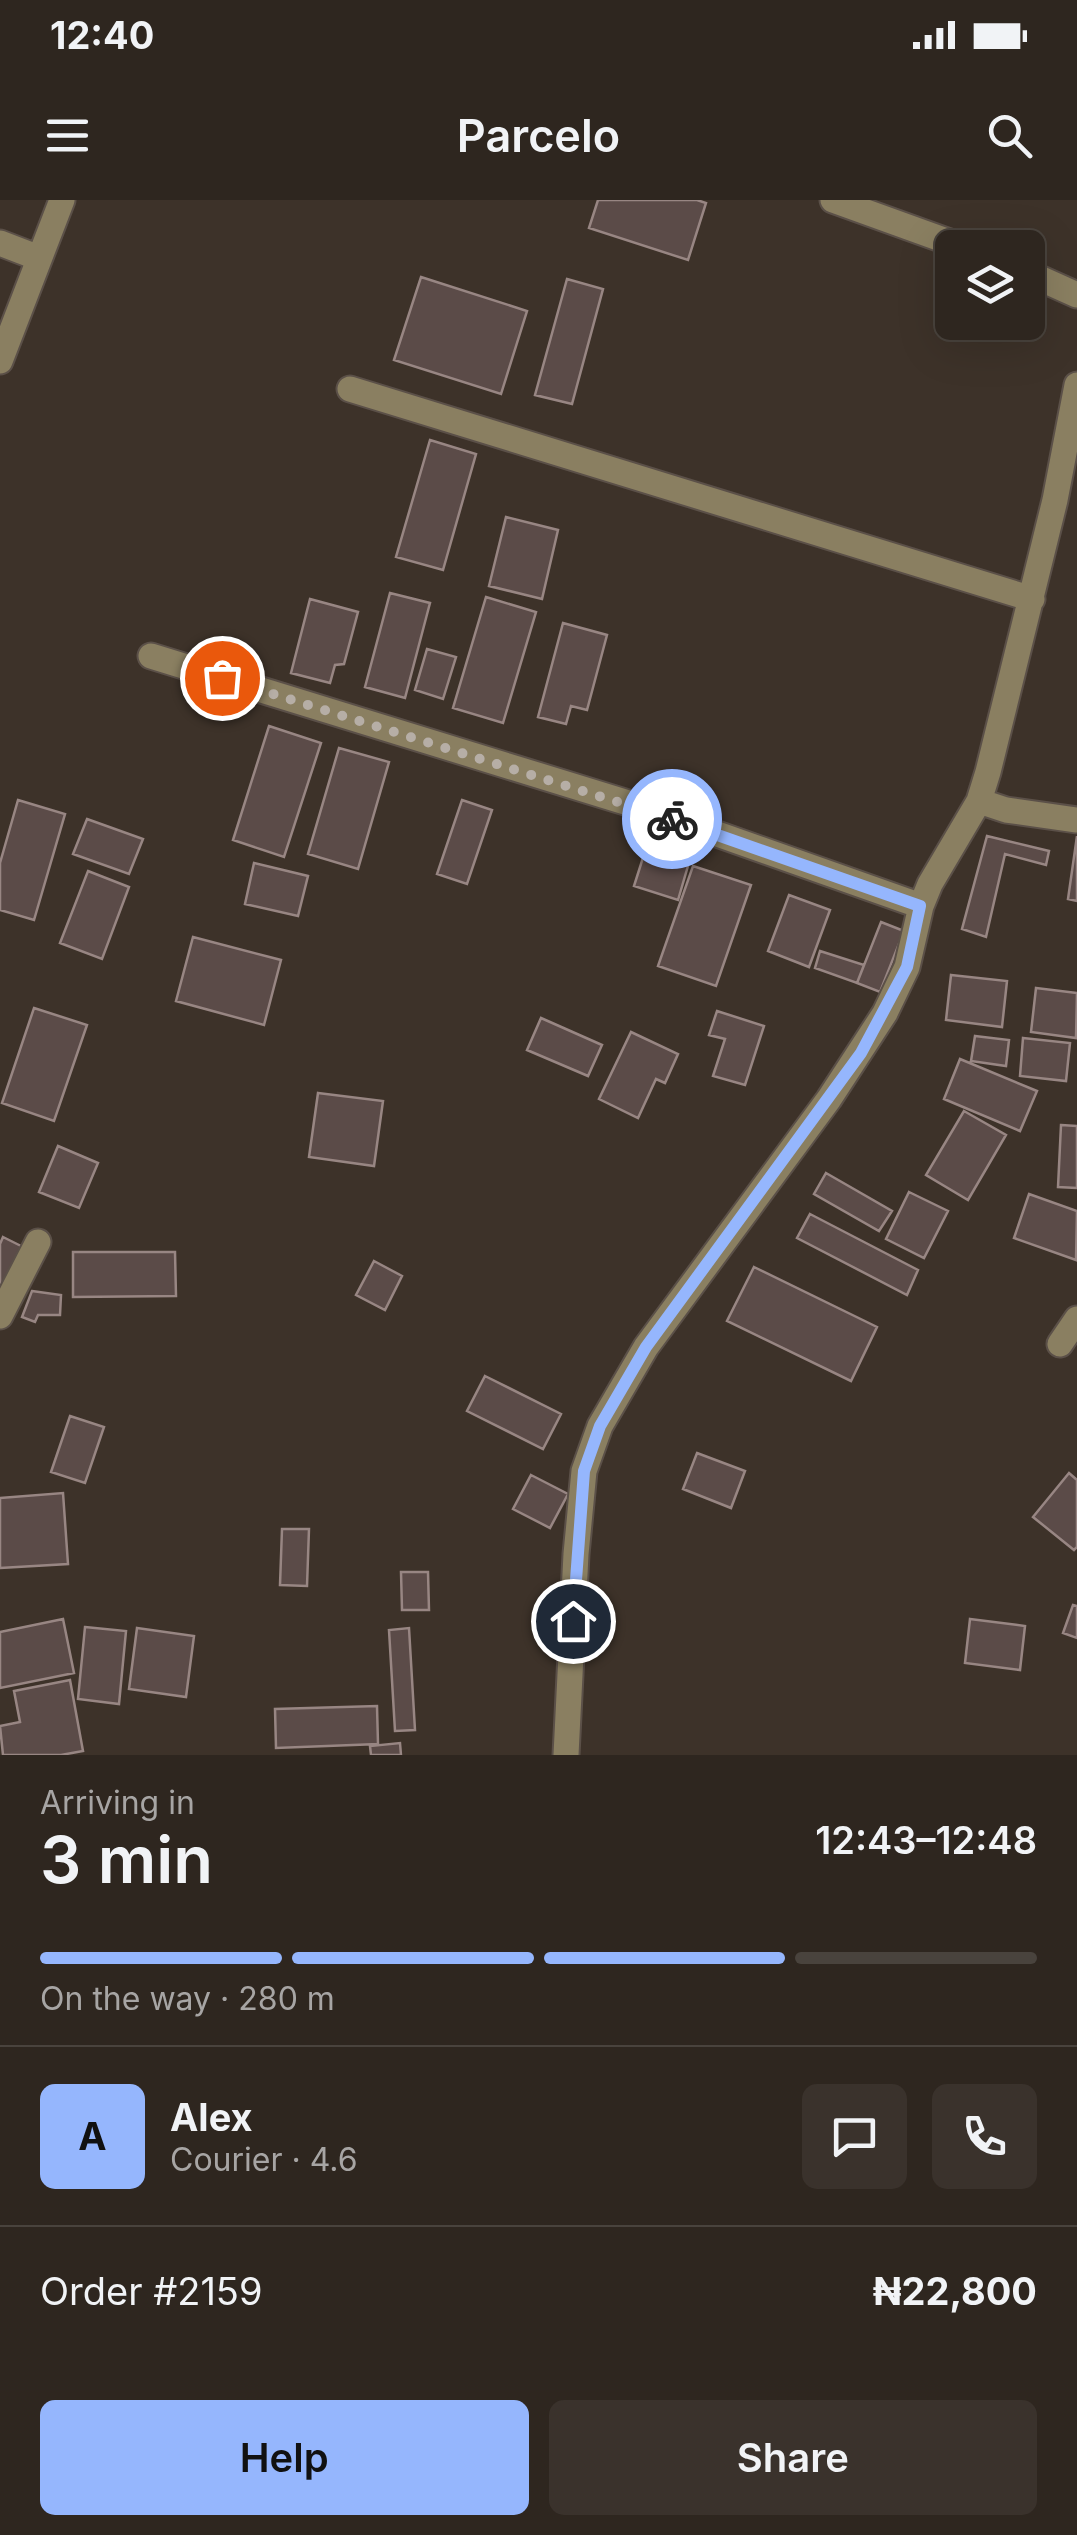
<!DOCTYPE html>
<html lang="en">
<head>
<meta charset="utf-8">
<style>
  body { margin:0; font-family:Inter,sans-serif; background:#3a322c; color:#f1f3f6; height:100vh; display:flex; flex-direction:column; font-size:38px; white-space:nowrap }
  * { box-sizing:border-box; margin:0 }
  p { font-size:32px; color:#a7a5a4 }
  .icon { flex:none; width:55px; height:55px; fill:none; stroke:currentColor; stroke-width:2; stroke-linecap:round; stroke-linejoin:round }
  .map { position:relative; height:1555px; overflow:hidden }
  .panel { display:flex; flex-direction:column; background:#2e261f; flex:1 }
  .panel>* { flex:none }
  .fabs { position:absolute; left:935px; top:30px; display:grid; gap:20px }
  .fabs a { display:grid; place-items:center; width:110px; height:110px; border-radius:15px; background:#2e261f; box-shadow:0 10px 40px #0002,0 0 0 2px #49433d; font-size:50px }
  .pin { position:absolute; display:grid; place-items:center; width:85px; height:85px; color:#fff; margin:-42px; border:5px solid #fff; border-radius:50%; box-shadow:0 2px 10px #0007 }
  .courier { position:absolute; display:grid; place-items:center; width:100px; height:100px; margin:-50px; border:8px solid #95b6fd; border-radius:50%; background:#fff; color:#222; box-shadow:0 2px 12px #0007 }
  .summary em { font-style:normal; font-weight:600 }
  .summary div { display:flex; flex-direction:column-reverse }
  .summary { display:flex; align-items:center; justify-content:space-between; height:170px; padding:0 40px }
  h1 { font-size:65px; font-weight:600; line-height:75px }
  .bar { display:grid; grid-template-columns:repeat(4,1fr); gap:15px 10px; align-content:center; height:120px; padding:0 40px }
  .bar i { height:12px; border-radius:8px; background:#49433d }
  .bar .selected { background:#95b6fd }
  .bar p { grid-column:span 4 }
  .line { display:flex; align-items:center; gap:25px; padding:0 40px; border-top:2px solid #49433d }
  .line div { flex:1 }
  .round { display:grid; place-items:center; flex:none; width:105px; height:105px; border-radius:15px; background:#3a322c }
  .primary-button { display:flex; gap:20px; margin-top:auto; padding:20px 40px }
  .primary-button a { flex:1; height:115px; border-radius:15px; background:#95b6fd; color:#111; font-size:40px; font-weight:600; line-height:115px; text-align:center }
  .primary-button a+a { background:#3a322c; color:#f1f3f6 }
  .status { display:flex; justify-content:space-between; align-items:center; height:70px; padding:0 50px; background:#2e261f; direction:ltr }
  .status svg { height:28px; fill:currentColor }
  header { display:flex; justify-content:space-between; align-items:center; height:130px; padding:0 40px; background:#2e261f; font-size:45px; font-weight:600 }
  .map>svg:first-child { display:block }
  .building { fill:#5b4b48; stroke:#988683; stroke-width:2.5 }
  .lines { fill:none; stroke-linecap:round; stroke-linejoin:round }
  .minor-casing { stroke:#5b5048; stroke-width:29 }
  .minor { stroke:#8a7f61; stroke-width:25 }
  .done { stroke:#b6aea6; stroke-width:10; stroke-dasharray:0 18 }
  .route { stroke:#95b6fd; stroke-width:12 }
</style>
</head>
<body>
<div class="status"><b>12:40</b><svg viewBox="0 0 49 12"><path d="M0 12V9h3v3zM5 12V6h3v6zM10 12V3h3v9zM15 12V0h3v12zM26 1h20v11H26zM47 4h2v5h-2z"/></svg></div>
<header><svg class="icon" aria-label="menu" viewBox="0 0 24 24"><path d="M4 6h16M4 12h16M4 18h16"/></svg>Parcelo<svg class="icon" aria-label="search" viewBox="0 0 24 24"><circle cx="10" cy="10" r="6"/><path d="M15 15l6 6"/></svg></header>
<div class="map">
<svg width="1077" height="1555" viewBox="0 0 1077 1555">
  <rect width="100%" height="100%" fill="#3d3229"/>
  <path class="building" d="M598,0H697L706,3L688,60L589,28Z
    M421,77L527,111L501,194L394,160Z
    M567,79L603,89L572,204L535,195Z
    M430,240L476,254L443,370L396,357Z
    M506,317L558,330L542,399L489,386Z
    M390,393L430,403L405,498L365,487Z
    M486,397L536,412L503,523L453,508Z
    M310,399L358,412L344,464L335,465L330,483L291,473Z
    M563,423L607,435L587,510L571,506L566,524L538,517Z
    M427,449L456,457L443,499L415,490Z
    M269,526L321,543L284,657L233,640Z
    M339,548L389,562L358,669L308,654Z
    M18,600L65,614L34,720L0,710V663Z
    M462,600L492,610L467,684L437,674Z
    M87,619L143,639L129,674L73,654Z
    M987,636L1049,651L1046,665L1005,654L986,737L962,729Z
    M1077,636V701L1068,699Z
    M647,645L690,659L678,700L634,686Z
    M254,663L308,676L298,716L245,704Z
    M693,666L751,685L716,786L658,766Z
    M88,671L129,687L102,759L60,743Z
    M789,695L830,710L809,767L768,751Z
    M881,722L904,731L880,792L857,783Z
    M193,737L281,760L264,825L176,801Z
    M820,751L864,765L857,783L815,768Z
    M951,775L1007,781L1002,827L946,820Z
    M1036,788L1077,793L1076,838L1031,832Z
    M34,808L87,825L54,921L2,903Z
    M717,811L764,826L745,885L713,876L725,839L709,835Z
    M541,818L602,845L588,876L527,850Z
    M631,832L678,854L665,883L656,879L638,918L599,899Z
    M975,836L1009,840L1006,866L971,861Z
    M1023,838L1070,843L1066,881L1020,876Z
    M960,859L1037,891L1020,931L944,899Z
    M318,893L383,901L374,966L309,957Z
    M964,911L1006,935L968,1000L926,975Z
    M1061,925L1077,926V988L1058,987Z
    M58,946L98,963L79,1008L39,992Z
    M826,973L892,1011L879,1031L814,994Z
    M909,992L948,1011L924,1058L886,1039Z
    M1029,994L1077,1011L1076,1060L1014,1038Z
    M810,1014L918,1070L907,1095L797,1038Z
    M3,1037L23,1047L0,1095V1044Z
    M73,1052H175L176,1096L73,1097Z
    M374,1061L402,1076L385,1110L356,1095Z
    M754,1067L877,1127L851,1181L727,1121Z
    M32,1091L61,1095L60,1115H38L35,1122L22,1117Z
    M485,1176L561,1214L543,1249L467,1211Z
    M70,1216L104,1227L85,1283L51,1272Z
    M697,1253L745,1271L731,1308L683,1289Z
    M1069,1273L1077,1280V1347L1074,1350L1033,1317Z
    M531,1275L568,1294L550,1328L513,1309Z
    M63,1293L68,1364L0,1368V1298Z
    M282,1329H309L307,1386L280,1385Z
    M401,1372H428L429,1410H402Z
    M1073,1405L1077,1406V1438L1063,1433Z
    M63,1419L74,1473L0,1488V1432Z
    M970,1419L1025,1426L1020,1470L965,1463Z
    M85,1427L126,1431L119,1504L78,1499Z
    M137,1428L194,1436L186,1497L129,1489Z
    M409,1428L415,1530L395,1531L389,1430Z
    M70,1480L83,1551L61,1555H3L0,1526L20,1522L14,1491Z
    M377,1506L378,1544L276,1548L275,1509Z
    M400,1543L401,1555H371L370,1546Z"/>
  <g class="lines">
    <g class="minor-casing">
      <path id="minor" d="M833,0L966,48
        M0,43L39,58
        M1028,73L1077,95
        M0,161L62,0
        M350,189L1032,399
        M151,456L638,606L921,706
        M979,601L1006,610L1077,620
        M0,1116L38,1042
        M1060,1144L1077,1119
        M566,1555L576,1354L584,1271L600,1226L646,1147L829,899L885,813L907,767L921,706L930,684L979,601L988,572L1055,300L1077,185"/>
    </g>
    <use href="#minor" class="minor"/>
  </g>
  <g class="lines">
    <path class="done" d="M222,478L672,619"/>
    <path class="route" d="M573,1421L584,1271L600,1226L646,1147L861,853L907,767L920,706L672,619"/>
  </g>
</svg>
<div class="fabs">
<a><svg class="icon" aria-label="layers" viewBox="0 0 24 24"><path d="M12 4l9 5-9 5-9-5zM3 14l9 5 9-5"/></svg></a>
</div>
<div class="pin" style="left:222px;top:478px;background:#ea580c"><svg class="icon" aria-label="bag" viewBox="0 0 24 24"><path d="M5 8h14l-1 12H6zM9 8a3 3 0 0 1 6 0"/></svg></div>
<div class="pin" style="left:573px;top:1421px;background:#1f2937"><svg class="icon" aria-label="home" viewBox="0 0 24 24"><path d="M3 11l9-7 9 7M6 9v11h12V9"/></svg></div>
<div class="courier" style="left:672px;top:619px"><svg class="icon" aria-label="bike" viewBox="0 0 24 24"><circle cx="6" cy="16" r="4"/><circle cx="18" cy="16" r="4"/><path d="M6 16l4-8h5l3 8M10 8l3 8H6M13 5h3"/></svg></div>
</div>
<section class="panel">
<div class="summary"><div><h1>3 min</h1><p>Arriving in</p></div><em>12:43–12:48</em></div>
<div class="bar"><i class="selected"></i><i class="selected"></i><i class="selected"></i><i></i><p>On the way · 280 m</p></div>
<div class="line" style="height:180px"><b class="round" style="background:#95b6fd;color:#111">A</b><div><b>Alex</b><p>Courier · 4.6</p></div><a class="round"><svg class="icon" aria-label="chat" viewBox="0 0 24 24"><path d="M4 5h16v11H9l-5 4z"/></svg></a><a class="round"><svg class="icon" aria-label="phone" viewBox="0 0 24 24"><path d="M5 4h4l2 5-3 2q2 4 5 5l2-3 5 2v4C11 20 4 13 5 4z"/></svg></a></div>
<div class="line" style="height:130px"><div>Order #2159</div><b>₦22,800</b></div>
<div class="primary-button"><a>Help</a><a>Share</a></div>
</section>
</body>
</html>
